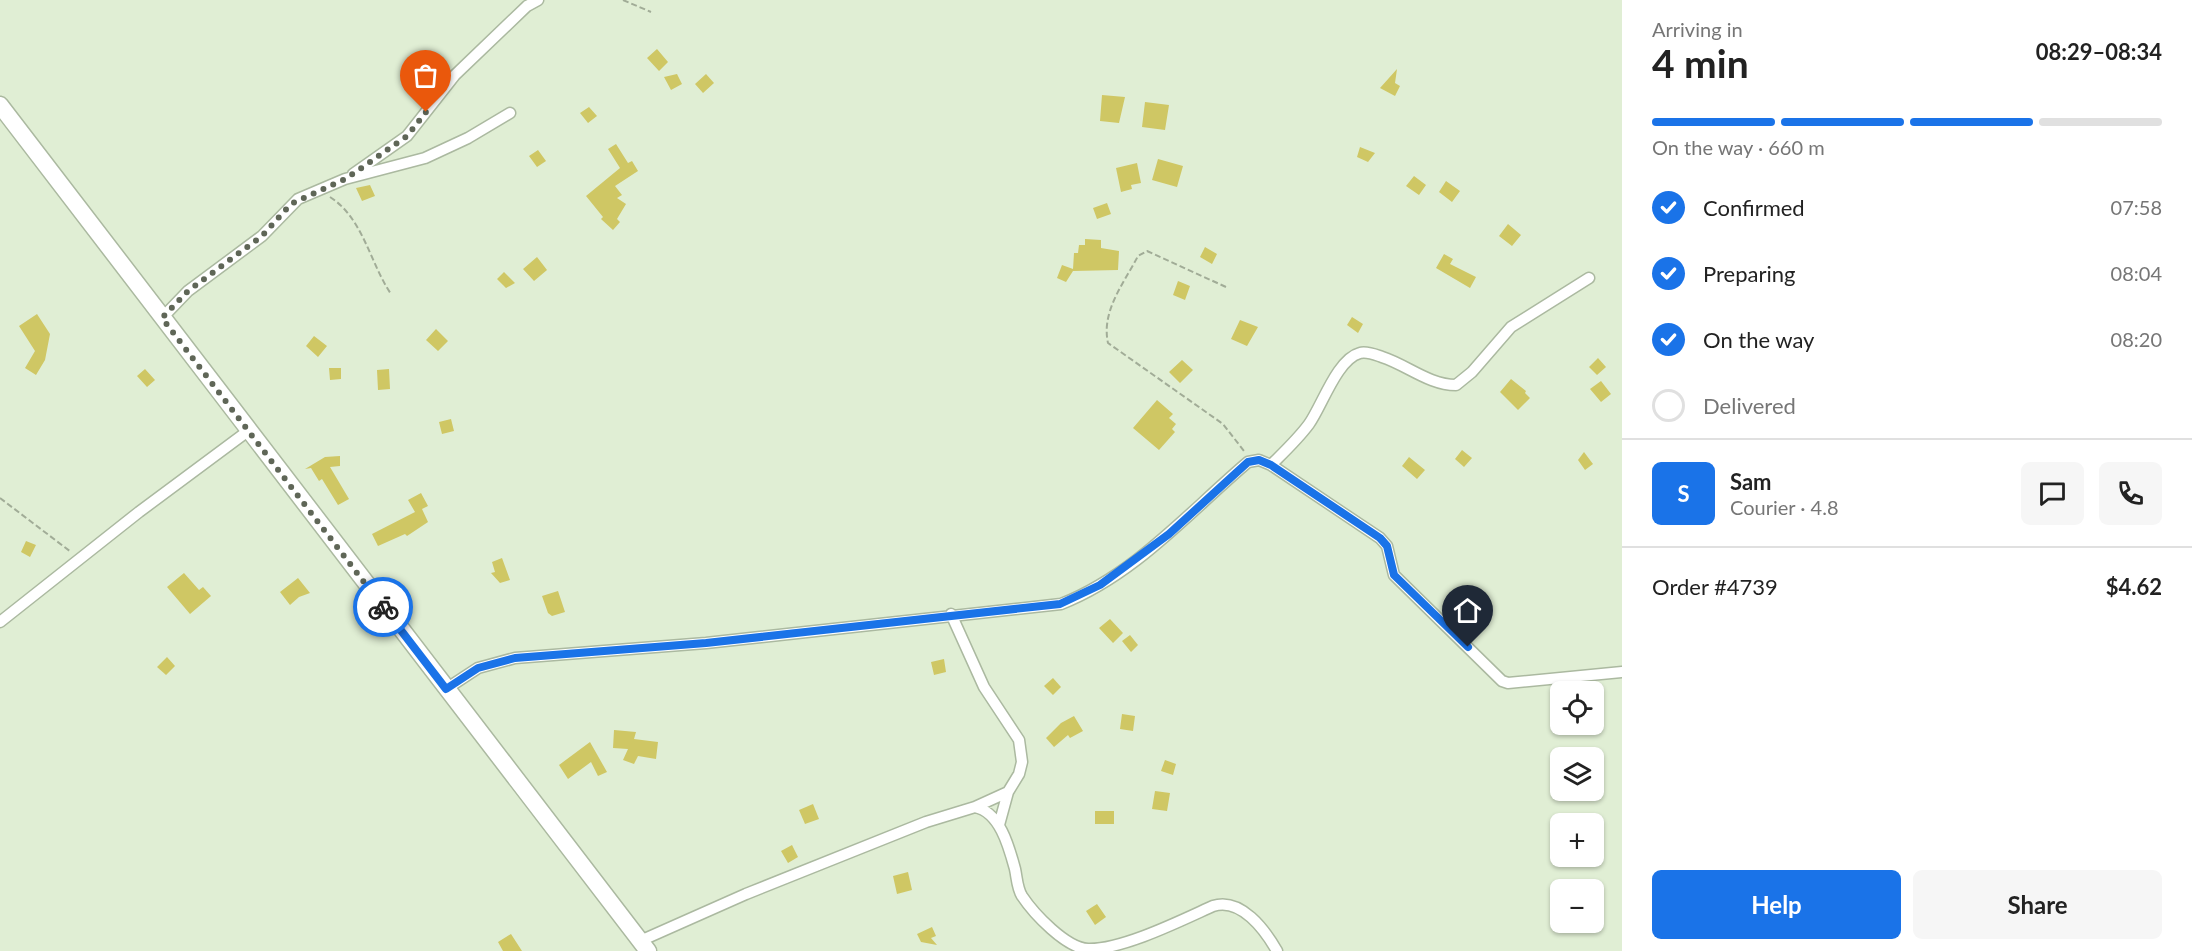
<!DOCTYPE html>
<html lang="en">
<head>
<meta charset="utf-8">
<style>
  body { margin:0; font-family:Lato,sans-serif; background:#f6f6f6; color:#222; height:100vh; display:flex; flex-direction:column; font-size:22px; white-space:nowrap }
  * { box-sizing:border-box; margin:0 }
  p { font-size:20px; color:#767676 }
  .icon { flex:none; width:33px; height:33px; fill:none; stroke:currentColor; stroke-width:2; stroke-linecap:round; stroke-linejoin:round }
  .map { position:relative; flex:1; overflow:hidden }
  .details { display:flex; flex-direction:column; background:#fff; width:570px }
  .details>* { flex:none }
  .controls { position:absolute; left:1550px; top:681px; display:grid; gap:12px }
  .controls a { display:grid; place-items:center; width:54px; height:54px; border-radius:9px; background:#fff; box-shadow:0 2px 4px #0004; font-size:30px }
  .pin { position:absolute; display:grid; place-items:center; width:51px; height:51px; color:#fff; margin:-62px -26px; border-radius:50% 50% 50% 0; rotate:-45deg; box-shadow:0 0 6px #0007 }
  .pin .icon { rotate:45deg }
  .courier { position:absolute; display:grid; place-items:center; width:60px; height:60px; margin:-30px; border:4px solid #1a73e8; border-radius:50%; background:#fff; color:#222; box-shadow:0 2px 8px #0007 }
  .headline em { font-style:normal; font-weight:700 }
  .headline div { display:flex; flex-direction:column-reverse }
  .headline { display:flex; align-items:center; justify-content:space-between; height:102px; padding:0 30px }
  h1 { font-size:39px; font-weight:700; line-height:45px }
  .bar { display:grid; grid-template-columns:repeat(4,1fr); gap:9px 6px; align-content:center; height:72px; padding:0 30px }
  .bar i { height:8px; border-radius:4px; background:#e0e0e0 }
  .bar .active { background:#1a73e8 }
  .bar p { grid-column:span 4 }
  .line { display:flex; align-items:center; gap:15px; padding:0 30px; border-top:2px solid #e0e0e0 }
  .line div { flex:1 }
  .round { display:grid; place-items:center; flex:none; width:63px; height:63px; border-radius:9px; background:#f6f6f6 }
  ol { padding:0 30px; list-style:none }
  li { display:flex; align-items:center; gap:18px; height:66px }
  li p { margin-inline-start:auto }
  li .icon { padding:6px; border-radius:50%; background:#1a73e8; color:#fff; stroke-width:4 }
  li:last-child { color:#767676 }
  li i { width:33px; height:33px; border:3px solid #e0e0e0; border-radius:50% }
  .primary-button { display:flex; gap:12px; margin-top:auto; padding:12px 30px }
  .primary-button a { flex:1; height:69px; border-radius:9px; background:#1a73e8; color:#fff; font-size:24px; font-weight:700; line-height:69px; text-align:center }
  .primary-button a+a { background:#f6f6f6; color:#222 }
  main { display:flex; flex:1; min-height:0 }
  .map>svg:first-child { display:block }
  .building { fill:#cfc764 }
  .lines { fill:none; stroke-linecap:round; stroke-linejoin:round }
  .minor-casing { stroke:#abb9a0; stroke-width:13 }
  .trunk-casing { stroke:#abb9a0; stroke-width:19 }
  .path { stroke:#a1ac97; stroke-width:2; stroke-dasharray:6 3; stroke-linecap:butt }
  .minor { stroke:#fff; stroke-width:10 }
  .trunk { stroke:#fff; stroke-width:16 }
  .done { stroke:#5f6657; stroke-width:6; stroke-dasharray:0 10.8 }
  .route { stroke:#1a73e8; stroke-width:8 }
</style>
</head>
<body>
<main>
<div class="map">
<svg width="1622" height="951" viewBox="0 0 1622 951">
  <rect width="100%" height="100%" fill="#e0eed4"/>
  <path class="building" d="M657,49L668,62L659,71L647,58Z
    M1397,69L1395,83L1400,86L1395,96L1380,88Z
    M677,74L682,84L671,90L664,77Z
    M706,74L714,83L703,93L695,84Z
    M1102,95L1125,97L1119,123L1100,121Z
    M1145,102L1169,105L1165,130L1142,127Z
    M589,107L597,116L588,123L580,113Z
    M616,144L628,163L632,161L638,171L615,186L622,195L617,198L626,204L617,219L620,222L613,230L601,219L603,217L586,196L620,168L608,149Z
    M1360,147L1375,153L1368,162L1357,157Z
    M538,150L546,161L537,167L529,156Z
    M1158,159L1183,166L1177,187L1152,180Z
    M1137,163L1141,183L1131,185L1132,189L1121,192L1116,168Z
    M1414,176L1426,185L1419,195L1406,186Z
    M1446,181L1460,191L1452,202L1439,192Z
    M370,185L375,196L362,201L356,188Z
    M1107,203L1111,214L1097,219L1093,208Z
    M1508,224L1521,235L1512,246L1499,236Z
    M1085,239L1101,240V248L1119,251L1118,270L1073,271L1066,282L1057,278L1062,265L1073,269L1074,253H1078L1079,245H1085Z
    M1205,247L1217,254L1212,264L1200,257Z
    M1444,254L1453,259L1450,264L1476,277L1470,288L1436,268Z
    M537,257L547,270L534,281L523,269Z
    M504,272L515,283L506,288L497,279Z
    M1178,281L1190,286L1185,300L1173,295Z
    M37,314L50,334L45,360L36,375L25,368L35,351L19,326Z
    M1352,317L1363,324L1358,333L1347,325Z
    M1240,320L1258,327L1247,346L1231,339Z
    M436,329L448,341L438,351L426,340Z
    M314,336L327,346L318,357L306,346Z
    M1598,358L1606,367L1597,375L1589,367Z
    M1182,360L1193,370L1180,383L1169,372Z
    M329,368H341V379L330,380Z
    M145,369L155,380L147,387L137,376Z
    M389,369L390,389L378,390L377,370Z
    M1511,379L1526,391L1525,393L1530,398L1518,410L1500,392Z
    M1601,381L1611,394L1601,402L1590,389Z
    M1157,400L1173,414L1169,418L1176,424L1172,429L1175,432L1159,450L1133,428Z
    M451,419L454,431L442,434L439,422Z
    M1462,450L1472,458L1464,467L1455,459Z
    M1584,452L1593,464L1585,470L1578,460Z
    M340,456V466L330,467L349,499L338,505L322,479L319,481L311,468L305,469L325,457Z
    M1409,457L1425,470L1417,479L1402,466Z
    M421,493L428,506L422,509L428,522L407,536L405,534L378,546L372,534L415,512L408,500Z
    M26,541L36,545L30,557L21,552Z
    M502,558L510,580L500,583L491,573L495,572L492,562Z
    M184,573L199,590L203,587L211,596L190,614L167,587Z
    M298,578L310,593L299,597L290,605L280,592Z
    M558,591L565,612L552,616L548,613L542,596Z
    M1110,619L1123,633L1113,643L1099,628Z
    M1130,635L1138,645L1131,652L1122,641Z
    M167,657L175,666L166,675L157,667Z
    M944,659L946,672L934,675L931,662Z
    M1053,678L1061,687L1053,695L1044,686Z
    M1122,714L1135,716L1133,731L1120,729Z
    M1074,716L1083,731L1070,738L1068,735L1054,747L1046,738L1061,723Z
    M614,730L636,732L634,739L658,742L656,759L638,756L634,764L623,760L628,749L613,748Z
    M590,742L607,772L598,776L591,762L568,779L559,765Z
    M1165,760L1176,764L1173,775L1161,771Z
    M1155,791L1170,793L1167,811L1152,809Z
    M813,804L819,819L805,824L799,810Z
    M1095,811H1114V824H1095Z
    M792,845L798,857L788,863L781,851Z
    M908,872L912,890L897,894L893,876Z
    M1097,904L1106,917L1095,925L1086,911Z
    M932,927L936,936L931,938L937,945L921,942L917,934Z
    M511,934L522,951H503L498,942Z"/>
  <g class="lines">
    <g class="minor-casing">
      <path id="minor" d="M353,174L407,136L455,75L527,6L538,0
        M162,318L188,291L262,236L298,199L345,179L425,158L468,138L510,113
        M1271,465C1284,452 1298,439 1309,424C1322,406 1337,359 1360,353C1367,351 1376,355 1382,357C1407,365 1429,385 1456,385L1472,372L1511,327L1589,278
        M951,614L984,687L1019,740L1022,762L1019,774L1008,792L999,825
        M0,622L139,512L248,431
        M446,689L478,668L515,658L706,643L1061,604C1135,575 1189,512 1248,462L1259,460L1271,465L1380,538L1387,546L1394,575L1502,681L1508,683L1622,672
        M975,807L1008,792
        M640,941L746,894L926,822L975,807C1000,812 1009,847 1015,869C1017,878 1017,888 1022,896C1034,914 1066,948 1088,949C1122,950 1182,920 1213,906C1241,897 1265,930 1277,951"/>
    </g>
    <g class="trunk-casing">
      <path id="trunk" d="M0,105L648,951"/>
    </g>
    <path class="path" d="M623,0L651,12
      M330,197C363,218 370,263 391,294
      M1226,287L1147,251L1138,256C1124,283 1101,311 1108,343L1223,424L1244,451
      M0,498L71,552"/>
    <use href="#minor" class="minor"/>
    <use href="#trunk" class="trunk"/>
  </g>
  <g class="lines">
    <path class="done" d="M383,607L162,318L188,291L262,236L291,204L345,179L363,167L407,136L426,112"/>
    <path class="route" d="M383,607L446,689L478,668L515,658L706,643L1060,604L1100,585L1169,534L1248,462L1259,460L1271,465L1380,538L1387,546L1394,575L1468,647"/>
  </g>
</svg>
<div class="controls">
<a><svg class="icon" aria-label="locate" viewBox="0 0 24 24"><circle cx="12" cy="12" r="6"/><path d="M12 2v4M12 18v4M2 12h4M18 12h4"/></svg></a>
<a><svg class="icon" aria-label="layers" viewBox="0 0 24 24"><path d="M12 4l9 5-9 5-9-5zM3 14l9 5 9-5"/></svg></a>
<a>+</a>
<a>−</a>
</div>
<div class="pin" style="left:426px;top:112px;background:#ea580c"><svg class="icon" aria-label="bag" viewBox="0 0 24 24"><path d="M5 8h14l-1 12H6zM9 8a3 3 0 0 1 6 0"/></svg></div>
<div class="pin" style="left:1468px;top:647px;background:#1f2937"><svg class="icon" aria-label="home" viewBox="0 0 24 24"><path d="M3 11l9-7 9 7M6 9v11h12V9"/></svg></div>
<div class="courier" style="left:383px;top:607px"><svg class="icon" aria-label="bike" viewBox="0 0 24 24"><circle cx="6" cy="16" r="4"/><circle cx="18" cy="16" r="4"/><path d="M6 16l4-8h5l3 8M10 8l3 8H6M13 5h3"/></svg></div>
</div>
<section class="details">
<div class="headline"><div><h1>4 min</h1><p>Arriving in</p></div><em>08:29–08:34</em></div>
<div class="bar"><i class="active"></i><i class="active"></i><i class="active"></i><i></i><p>On the way · 660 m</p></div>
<ol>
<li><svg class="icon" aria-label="check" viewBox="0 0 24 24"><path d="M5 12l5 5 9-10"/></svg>Confirmed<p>07:58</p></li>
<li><svg class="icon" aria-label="check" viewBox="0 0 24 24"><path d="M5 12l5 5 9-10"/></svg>Preparing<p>08:04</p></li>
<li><svg class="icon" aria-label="check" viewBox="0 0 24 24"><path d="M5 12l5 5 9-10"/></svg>On the way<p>08:20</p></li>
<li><i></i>Delivered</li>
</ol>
<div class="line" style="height:108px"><b class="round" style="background:#1a73e8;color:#fff">S</b><div><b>Sam</b><p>Courier · 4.8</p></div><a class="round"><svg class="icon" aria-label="chat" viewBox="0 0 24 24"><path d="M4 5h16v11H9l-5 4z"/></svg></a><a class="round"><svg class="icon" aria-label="phone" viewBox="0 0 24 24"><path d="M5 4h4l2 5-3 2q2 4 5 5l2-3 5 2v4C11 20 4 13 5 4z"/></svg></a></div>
<div class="line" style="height:78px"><div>Order #4739</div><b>$4.62</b></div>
<div class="primary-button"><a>Help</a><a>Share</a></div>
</section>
</main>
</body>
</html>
